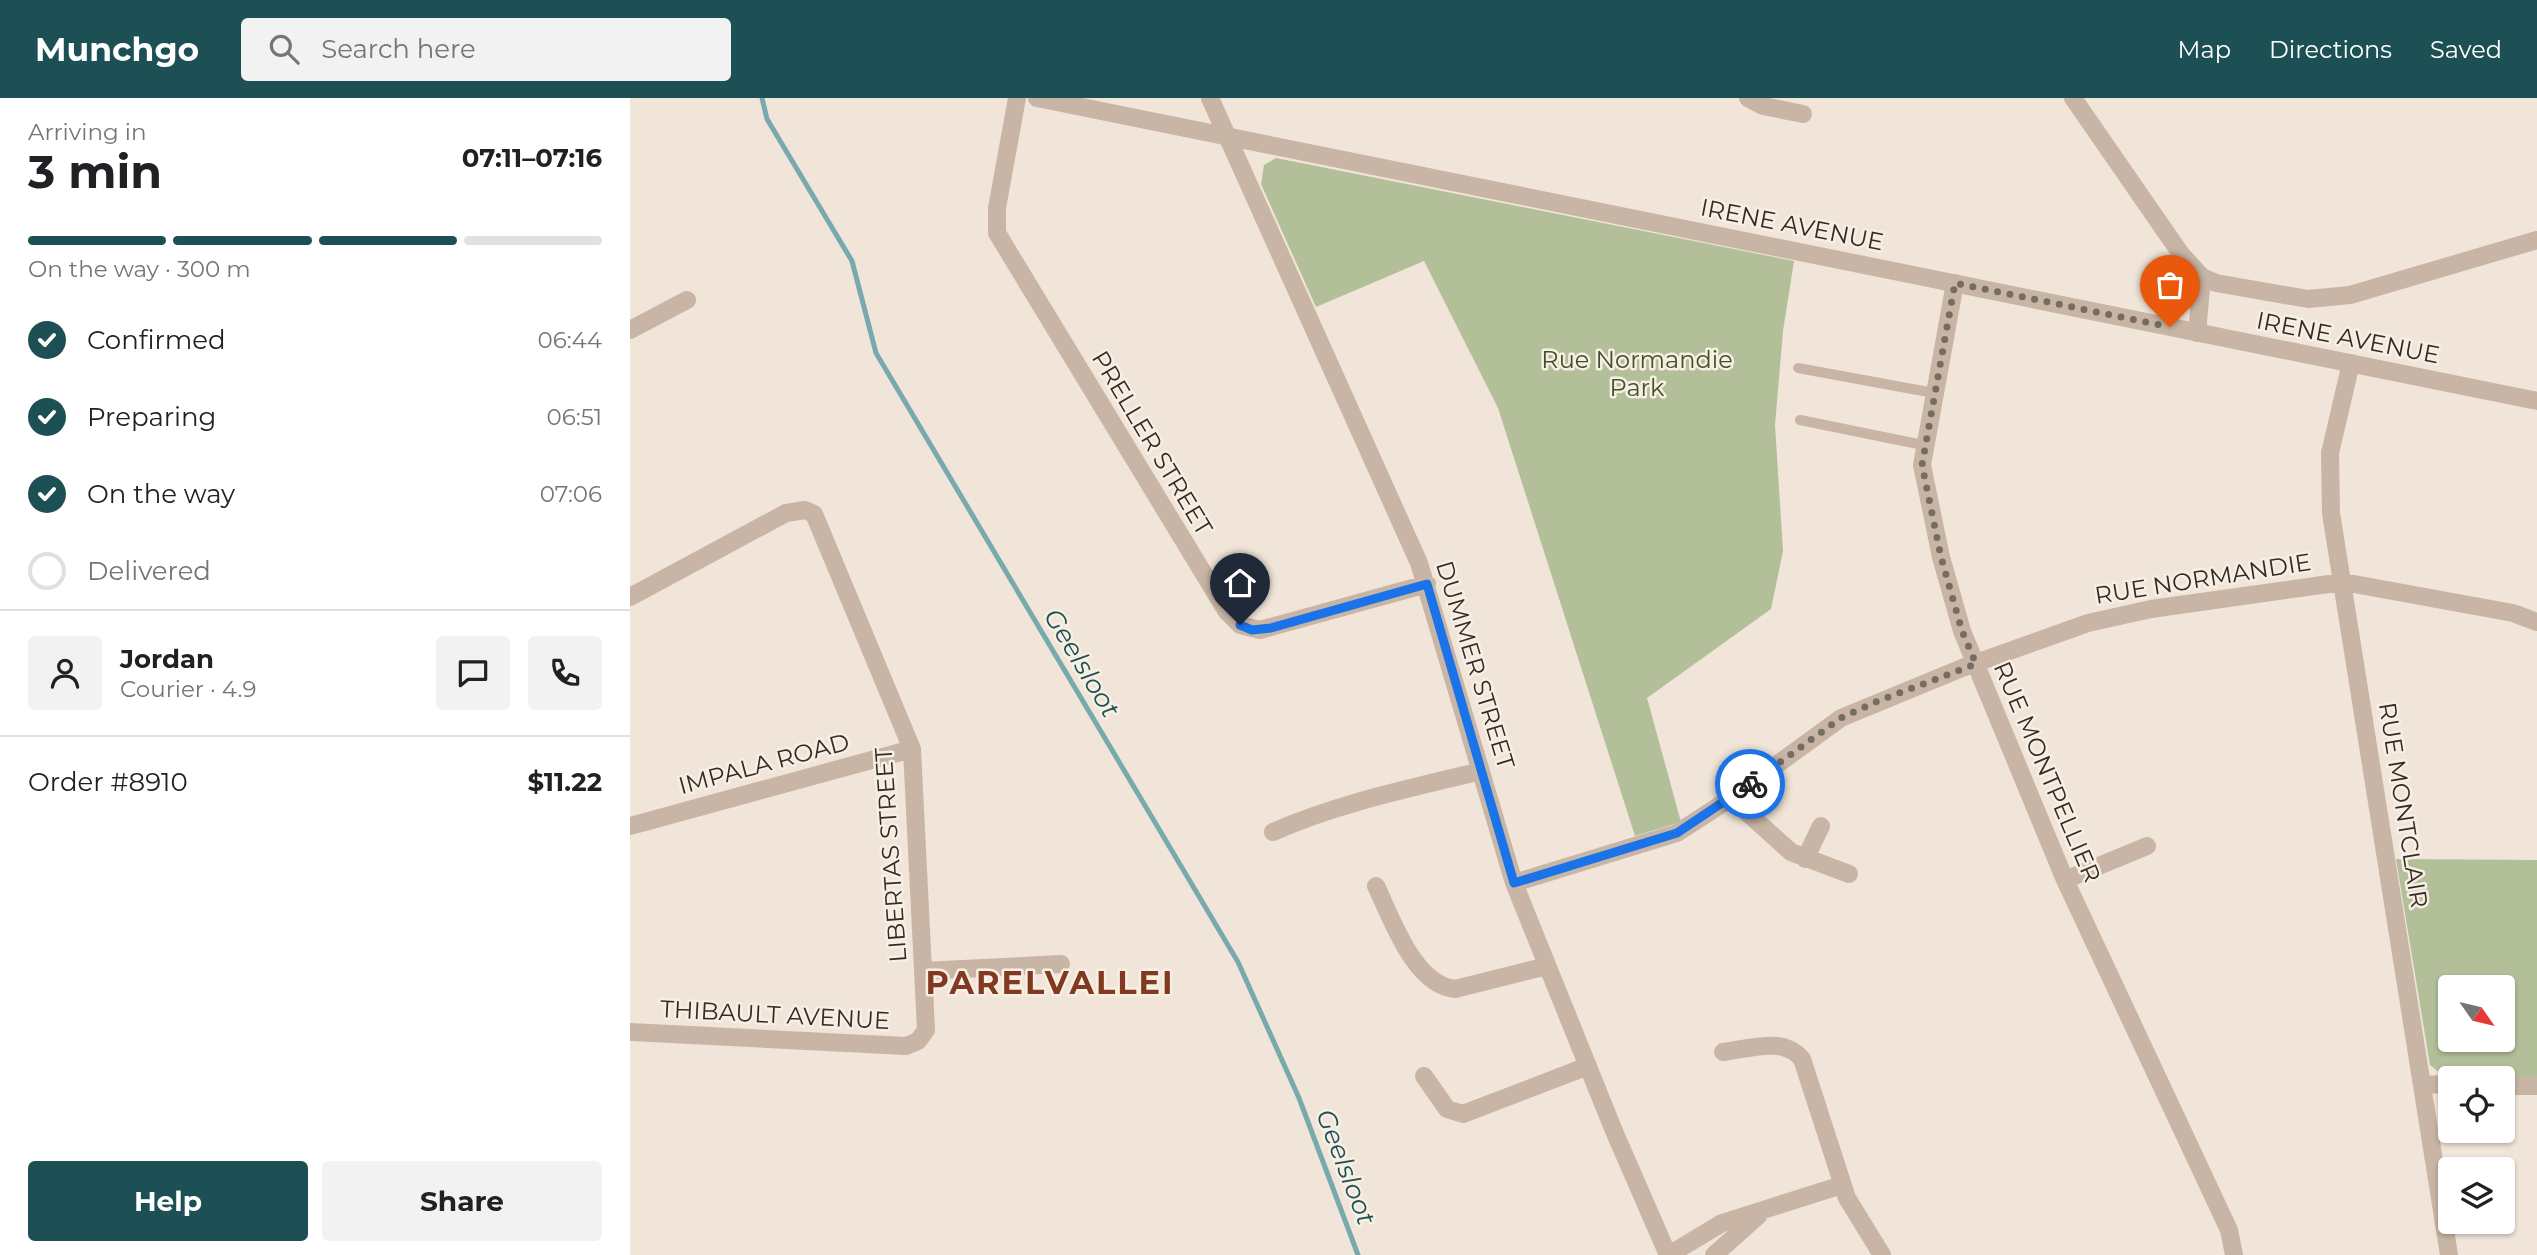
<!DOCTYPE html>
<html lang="en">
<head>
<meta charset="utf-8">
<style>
  body { margin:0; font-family:Montserrat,sans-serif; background:#f2f2f2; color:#202124; height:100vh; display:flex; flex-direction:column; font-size:26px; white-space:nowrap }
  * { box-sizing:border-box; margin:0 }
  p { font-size:23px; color:#757577 }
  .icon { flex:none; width:38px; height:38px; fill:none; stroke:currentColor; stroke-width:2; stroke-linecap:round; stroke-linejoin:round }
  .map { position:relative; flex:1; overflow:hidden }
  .panel { display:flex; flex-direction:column; background:#fff; width:630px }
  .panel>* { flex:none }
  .needle { width:46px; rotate:124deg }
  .fabs { position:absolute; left:1808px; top:877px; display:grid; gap:14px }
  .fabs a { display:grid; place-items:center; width:77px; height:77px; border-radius:7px; background:#fff; box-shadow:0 2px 5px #0004; font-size:35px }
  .pin { position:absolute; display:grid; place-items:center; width:60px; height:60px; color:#fff; margin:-72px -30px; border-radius:50% 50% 50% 0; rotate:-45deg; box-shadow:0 0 7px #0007 }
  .pin .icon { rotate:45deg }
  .courier { position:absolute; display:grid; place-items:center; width:70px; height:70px; margin:-35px; border:5px solid #1a73e8; border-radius:50%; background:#fff; color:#222; box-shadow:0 2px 9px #0007 }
  .headline em { font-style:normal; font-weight:700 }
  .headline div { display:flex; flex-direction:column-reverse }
  .headline { display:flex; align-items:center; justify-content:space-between; height:119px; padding:0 28px }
  h1 { font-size:46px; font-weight:700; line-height:52px }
  .bar { display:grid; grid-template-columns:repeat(4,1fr); gap:10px 7px; align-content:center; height:84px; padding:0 28px }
  .bar i { height:9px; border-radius:5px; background:#e0e0e0 }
  .bar .on { background:#1d5054 }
  .bar p { grid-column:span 4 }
  .line { display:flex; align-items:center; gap:18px; padding:0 28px; border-top:2px solid #e0e0e0 }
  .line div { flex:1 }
  .round { display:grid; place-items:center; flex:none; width:74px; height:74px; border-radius:7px; background:#f2f2f2 }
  ol { padding:0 28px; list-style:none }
  li { display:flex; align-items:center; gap:21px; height:77px }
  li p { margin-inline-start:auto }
  li .icon { padding:7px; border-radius:50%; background:#1d5054; color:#fff; stroke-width:4 }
  li:last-child { color:#757577 }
  li i { width:38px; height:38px; border:4px solid #e0e0e0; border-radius:50% }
  .cta { display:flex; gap:14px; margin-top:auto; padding:14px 28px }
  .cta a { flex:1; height:80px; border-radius:7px; background:#1d5054; color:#fff; font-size:28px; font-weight:700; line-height:80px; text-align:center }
  .cta a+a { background:#f2f2f2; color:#202124 }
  header { display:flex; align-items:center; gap:42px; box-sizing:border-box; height:98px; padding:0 35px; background:#1d5054; color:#fff }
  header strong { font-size:33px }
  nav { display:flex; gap:38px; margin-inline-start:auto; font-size:24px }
  .search { width:490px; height:63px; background:#f2f2f2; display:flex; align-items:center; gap:18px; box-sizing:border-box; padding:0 24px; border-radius:7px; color:#757577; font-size:26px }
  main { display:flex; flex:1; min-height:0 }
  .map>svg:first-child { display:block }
  .green { fill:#b2bf99; fill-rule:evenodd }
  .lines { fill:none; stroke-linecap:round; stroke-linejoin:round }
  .stream { stroke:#78aaad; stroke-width:5 }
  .service { stroke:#c8b5a5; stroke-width:10 }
  .minor { stroke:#c8b5a5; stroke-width:18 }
  .tertiary { stroke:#c8b5a5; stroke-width:18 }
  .done { stroke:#766c64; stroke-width:7; stroke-dasharray:0 12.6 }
  .route { stroke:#1a73e8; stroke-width:9 }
  .labels { text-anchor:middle; stroke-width:5; stroke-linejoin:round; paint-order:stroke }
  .street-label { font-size:24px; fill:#342b26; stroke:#f8efe4 }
  .park-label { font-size:24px; fill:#43512b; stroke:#f8efe4 }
  .water-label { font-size:26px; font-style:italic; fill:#1d5054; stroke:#f8efe4 }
  .district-label { font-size:32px; font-weight:bold; letter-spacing:2px; fill:#813921; stroke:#f8efe4 }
</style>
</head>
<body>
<header>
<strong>Munchgo</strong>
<div class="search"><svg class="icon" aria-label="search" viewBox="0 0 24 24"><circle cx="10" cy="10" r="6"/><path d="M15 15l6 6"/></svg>Search here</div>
<nav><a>Map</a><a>Directions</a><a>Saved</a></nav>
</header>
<main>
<section class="panel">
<div class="headline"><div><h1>3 min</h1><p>Arriving in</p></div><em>07:11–07:16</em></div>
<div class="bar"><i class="on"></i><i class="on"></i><i class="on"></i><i></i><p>On the way · 300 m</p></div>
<ol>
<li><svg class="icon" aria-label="check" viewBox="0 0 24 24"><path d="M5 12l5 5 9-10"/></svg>Confirmed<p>06:44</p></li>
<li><svg class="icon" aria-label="check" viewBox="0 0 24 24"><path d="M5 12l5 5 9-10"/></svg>Preparing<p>06:51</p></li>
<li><svg class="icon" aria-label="check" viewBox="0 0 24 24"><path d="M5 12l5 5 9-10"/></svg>On the way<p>07:06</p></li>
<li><i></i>Delivered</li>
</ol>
<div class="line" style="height:126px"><a class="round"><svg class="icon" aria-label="person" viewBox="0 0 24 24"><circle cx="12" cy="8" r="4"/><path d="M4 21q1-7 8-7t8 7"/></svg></a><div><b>Jordan</b><p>Courier · 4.9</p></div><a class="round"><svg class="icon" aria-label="chat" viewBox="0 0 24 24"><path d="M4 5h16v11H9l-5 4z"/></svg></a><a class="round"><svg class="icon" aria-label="phone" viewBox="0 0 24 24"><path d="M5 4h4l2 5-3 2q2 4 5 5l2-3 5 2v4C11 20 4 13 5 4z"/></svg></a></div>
<div class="line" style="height:91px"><div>Order #8910</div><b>$11.22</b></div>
<div class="cta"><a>Help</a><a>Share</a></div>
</section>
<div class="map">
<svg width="1907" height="1157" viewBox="0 0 1907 1157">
  <rect width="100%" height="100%" fill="#f0e5d8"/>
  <path class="green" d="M646,60L1164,163L1153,233L1145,327L1153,453L1141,511L1017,600L1051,724L1005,738L868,310L794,163L686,209L631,86L634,67Z
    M1766,761L1907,762V980L1814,978L1800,967ZM1820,889H1872V942H1820Z"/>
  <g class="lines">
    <path class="stream" d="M132,0L137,21L222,163L246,255L608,864L669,1000L728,1157"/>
    <path class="service" d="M1168,270L1304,295
      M1170,322L1293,347"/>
    <path class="minor" d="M387,0L367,110V135L597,514L610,527L630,532L797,486
      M580,0L789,465L884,785L984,1033L1038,1157
      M1118,0L1133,8L1173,16
      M1443,0L1551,156L1572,179L1567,235
      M1572,179L1586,185L1678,201L1720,197L1907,142
      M1325,185L1292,367L1311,459L1332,533L1435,782L1599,1132L1604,1157
      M0,232L57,202
      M1721,265L1700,355L1701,415L1819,1157
      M0,499L156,415L175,412L184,416L282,651L296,932L288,943L276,948L0,934
      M1101,700L1161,754L1219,776
      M0,728L282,651
      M643,734C708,705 782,690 851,673
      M1175,761L1191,728
      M1435,782L1517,748
      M884,785L1047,735L1101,700L1211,620L1332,570L1458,525L1521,511L1713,484L1883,515L1907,524
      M746,788C762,821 784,887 825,891L917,868
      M293,873L431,866
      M1093,954C1120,951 1153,938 1172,961L1217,1100L1252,1157
      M794,978L817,1011L833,1016L958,968
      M1792,986L1820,987
      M1872,988H1907
      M1039,1157L1092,1125L1212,1087
      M1084,1157L1129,1117"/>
    <path class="tertiary" d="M407,0L1907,303"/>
  </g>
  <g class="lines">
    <path class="done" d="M1120,686L1211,620L1248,603L1346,566L1332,533L1311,459L1292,367L1325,185L1540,229"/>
    <path class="route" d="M610,527L622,532L641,530L797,486L884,785L1047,735L1120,686"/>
  </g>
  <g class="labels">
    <g class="street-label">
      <text transform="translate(1162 127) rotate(11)" y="8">IRENE AVENUE</text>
      <text transform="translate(1718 240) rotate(11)" y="8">IRENE AVENUE</text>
      <text transform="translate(522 345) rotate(59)" y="8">PRELLER STREET</text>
      <text transform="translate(1573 481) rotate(-9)" y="8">RUE NORMANDIE</text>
      <text transform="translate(845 567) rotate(73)" y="8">DUMMER STREET</text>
      <text transform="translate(134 666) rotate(-15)" y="8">IMPALA ROAD</text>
      <text transform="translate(1417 674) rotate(67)" y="8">RUE MONTPELLIER</text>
      <text transform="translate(1773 707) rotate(81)" y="8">RUE MONTCLAIR</text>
      <text transform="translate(261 757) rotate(-94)" y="8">LIBERTAS STREET</text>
      <text transform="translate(145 917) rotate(3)" y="8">THIBAULT AVENUE</text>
    </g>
    <g class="park-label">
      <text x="1007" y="270">Rue Normandie<tspan x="1007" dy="28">Park</tspan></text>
    </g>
    <g class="water-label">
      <text transform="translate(452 565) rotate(59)" y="9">Geelsloot</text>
      <text transform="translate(716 1069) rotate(69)" y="9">Geelsloot</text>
    </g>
    <g class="district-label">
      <text x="420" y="896">PARELVALLEI</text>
    </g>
  </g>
</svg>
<div class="fabs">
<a><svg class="needle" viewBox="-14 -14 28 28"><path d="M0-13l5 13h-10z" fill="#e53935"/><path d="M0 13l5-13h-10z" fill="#757577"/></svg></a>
<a><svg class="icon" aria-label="locate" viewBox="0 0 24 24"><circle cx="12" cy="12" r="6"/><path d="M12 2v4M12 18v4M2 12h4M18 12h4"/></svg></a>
<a><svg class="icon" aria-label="layers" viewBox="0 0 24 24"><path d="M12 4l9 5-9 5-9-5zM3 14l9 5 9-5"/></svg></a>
</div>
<div class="pin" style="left:1540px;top:229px;background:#ea580c"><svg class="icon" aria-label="bag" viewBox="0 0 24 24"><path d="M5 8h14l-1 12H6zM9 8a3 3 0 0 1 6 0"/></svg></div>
<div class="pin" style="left:610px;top:527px;background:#1f2937"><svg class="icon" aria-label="home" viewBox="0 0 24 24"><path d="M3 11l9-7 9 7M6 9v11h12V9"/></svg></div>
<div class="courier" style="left:1120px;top:686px"><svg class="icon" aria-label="bike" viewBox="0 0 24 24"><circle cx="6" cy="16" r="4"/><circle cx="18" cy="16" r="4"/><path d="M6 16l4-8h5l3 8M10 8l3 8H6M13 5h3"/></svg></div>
</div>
</main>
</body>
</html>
